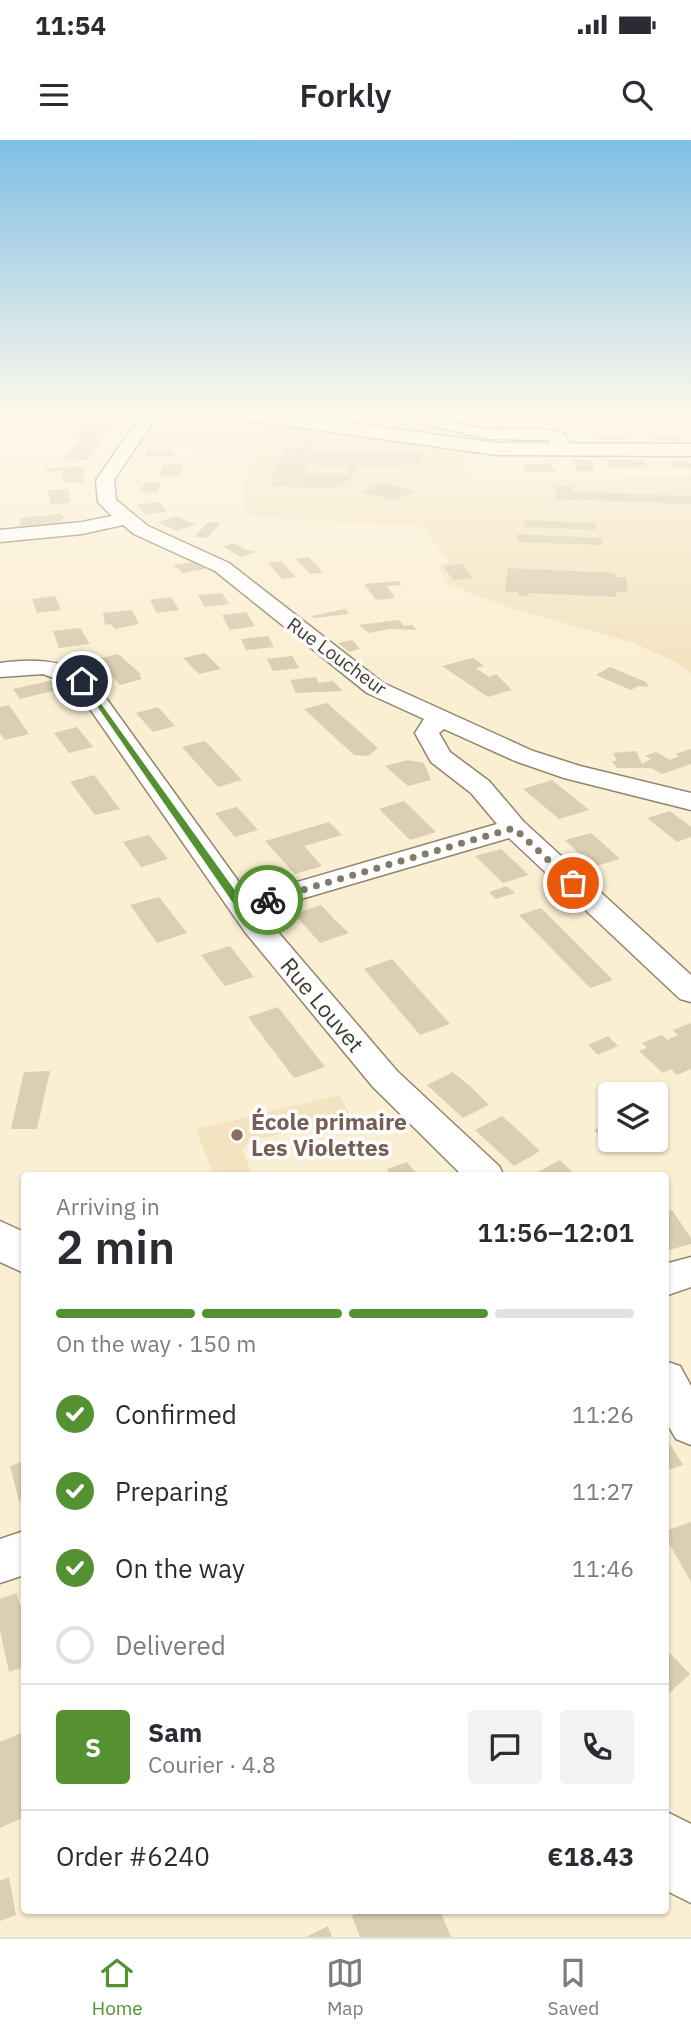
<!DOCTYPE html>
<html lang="en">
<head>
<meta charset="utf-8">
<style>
  body { margin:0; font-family:"IBM Plex Sans",sans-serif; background:#f2f2f3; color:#2b2b33; height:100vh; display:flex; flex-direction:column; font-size:26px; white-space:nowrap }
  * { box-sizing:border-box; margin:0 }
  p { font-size:23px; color:#7c7c81 }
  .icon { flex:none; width:38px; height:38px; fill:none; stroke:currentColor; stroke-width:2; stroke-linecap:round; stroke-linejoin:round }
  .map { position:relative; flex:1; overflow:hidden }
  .side { position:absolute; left:21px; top:1032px; width:648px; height:742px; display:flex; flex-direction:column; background:#fff; border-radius:7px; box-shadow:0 2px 5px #0004 }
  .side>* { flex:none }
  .controls { position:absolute; left:598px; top:942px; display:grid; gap:14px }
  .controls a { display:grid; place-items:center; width:70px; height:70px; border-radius:7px; background:#fff; box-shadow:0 2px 5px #0004; font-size:35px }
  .pin { position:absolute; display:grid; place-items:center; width:60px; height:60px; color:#fff; margin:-30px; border:4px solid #fff; border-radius:50%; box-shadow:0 2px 7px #0007 }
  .courier { position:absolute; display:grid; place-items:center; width:70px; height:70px; margin:-35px; border:5px solid #539131; border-radius:50%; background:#fff; color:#222; box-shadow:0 2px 9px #0007 }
  .summary em { font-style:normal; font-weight:600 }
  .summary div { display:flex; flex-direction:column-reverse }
  .summary { display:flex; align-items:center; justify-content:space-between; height:119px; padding:0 35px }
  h1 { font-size:46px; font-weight:600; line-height:52px }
  .bar { display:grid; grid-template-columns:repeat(4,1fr); gap:10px 7px; align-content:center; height:84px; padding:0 35px }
  .bar i { height:9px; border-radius:5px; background:#e1e1e2 }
  .bar .current { background:#539131 }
  .bar p { grid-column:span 4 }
  .line { display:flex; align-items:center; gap:18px; padding:0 35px; border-top:2px solid #e1e1e2 }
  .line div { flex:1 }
  .round { display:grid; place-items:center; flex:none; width:74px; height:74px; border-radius:7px; background:#f2f2f3 }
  ol { padding:0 35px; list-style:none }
  li { display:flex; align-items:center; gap:21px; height:77px }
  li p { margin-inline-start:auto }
  li .icon { padding:7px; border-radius:50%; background:#539131; color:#fff; stroke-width:4 }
  li:last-child { color:#7c7c81 }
  li i { width:38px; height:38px; border:4px solid #e1e1e2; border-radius:50% }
  .status { display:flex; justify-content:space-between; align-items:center; height:49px; padding:0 35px; background:#fff; direction:ltr }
  .status svg { height:19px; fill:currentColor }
  header { display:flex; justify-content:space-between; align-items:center; height:91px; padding:0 35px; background:#fff; font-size:32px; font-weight:600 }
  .tab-bar { display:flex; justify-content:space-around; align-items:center; height:98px; border-top:2px solid #e1e1e2; background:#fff; font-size:19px; color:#7c7c81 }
  .tab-bar a { display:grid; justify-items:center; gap:4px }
  .tab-bar .current { color:#539131 }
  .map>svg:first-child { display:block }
  .built { fill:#f3e4c1 }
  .green { fill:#aed5bc }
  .building { fill:#daceb3; fill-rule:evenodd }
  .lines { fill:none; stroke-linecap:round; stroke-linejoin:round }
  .street-casing { stroke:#91866d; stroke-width:3 }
  .secondary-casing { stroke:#91866d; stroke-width:3 }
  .street { fill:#fff; fill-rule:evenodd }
  .secondary { fill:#fff; fill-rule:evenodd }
  .route { fill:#539131 }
  .done { stroke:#827b6a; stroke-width:7; stroke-dasharray:0 12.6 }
  .education-dot { fill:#8d6e63; stroke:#fff; stroke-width:2.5 }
  .labels { text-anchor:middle; stroke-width:7; stroke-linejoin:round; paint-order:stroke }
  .far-street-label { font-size:19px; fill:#413c31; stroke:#fff }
  .street-label { font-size:23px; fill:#413c31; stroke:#fff }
  .education-label { font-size:23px; font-weight:bold; fill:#785e54; stroke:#fff; text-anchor:start }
</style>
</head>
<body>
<div class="status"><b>11:54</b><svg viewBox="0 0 49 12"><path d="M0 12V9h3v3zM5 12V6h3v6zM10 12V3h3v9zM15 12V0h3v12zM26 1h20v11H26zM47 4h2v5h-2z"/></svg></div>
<header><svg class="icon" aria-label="menu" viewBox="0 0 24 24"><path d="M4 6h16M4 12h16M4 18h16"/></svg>Forkly<svg class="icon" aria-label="search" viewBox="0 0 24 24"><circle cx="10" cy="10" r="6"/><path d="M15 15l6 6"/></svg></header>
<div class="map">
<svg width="691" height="1797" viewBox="0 0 691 1797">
  <rect width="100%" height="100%" fill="#fbefd3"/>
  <path class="built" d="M161,270H176L461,311L473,339L691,337V534L675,522L634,503L514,469L449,445L438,426L449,421L422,387L244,376L246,352L242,342L257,311L135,306Z
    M340,955L351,978L250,1001L242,1009L253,1036H214L196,989Z"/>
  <path class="green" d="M497,270H655L662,274L509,273Z"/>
  <path class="building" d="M96,270H119L110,280L115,281L99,300H103L87,320L64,319L81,299H75Z
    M593,294H625L627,300H595Z
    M650,294L679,295L681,301L652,300Z
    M303,302L311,303L309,311L424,310L421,324L405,323L404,327L356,326L352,339L331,348L272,346L276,337H270L285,308L300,310ZM308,324L318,326L350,327L348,335L305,334Z
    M146,310L175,311L172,317L146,316Z
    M606,319L644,320L648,327H609Z
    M573,320H591L594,331H576Z
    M675,321L691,323V329L672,327Z
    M163,324L184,325L178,337L159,336Z
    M523,324H549L556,332H525Z
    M83,326L84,342L64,343L62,331L46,332V328Z
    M145,342L162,343L156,353L139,352Z
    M381,342L414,351L396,361L362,352Z
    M556,346L574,347L572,352L691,356V364L555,359V351L567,352L556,350Z
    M68,349L71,363L51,364L48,350Z
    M158,362L167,371L146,375L136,365Z
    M60,374L66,378L61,379V382L21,386L20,378Z
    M177,376L196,385L177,391L158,382Z
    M524,380L595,383L596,390L524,387Z
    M208,382L221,383L207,398L194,397Z
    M517,394L602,398V405L517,402Z
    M234,403L246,410L256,412L240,417L223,406Z
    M309,417L323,432L310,434L296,419Z
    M281,421L296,437L282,439L268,423Z
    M193,422L205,429L183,433L173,425Z
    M462,424L473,438L453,440L443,426Z
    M508,428L615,433V437H626L628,453L616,452L617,457L528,453V456H518L519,452H505Z
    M399,441L401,445L387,446L395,458L376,460L364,444Z
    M222,453L229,464L205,467L198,455Z
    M55,456L61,470L37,473L32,459Z
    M171,457L179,470L157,473L150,460Z
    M345,469L349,474L314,478L312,476Z
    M132,470L139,484L115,489L111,484L105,485L103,473Z
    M246,472L255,486L230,490L222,475Z
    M399,480L404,486L412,485L417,490L390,489L369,493L359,485Z
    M80,488L90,504L59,508L53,491Z
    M268,496L274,507L246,510L241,499Z
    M352,500L360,509L349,512L338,503Z
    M205,513L221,529L199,534L183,518Z
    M118,514L142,535H139L142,539L120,545L97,519Z
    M292,516L299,528L273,531L267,519Z
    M473,518L484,526L476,528L489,537L496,534L512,550L488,557L442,526Z
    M610,527L646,542L649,547L638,546L631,550L596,535Z
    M316,537L319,543L333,541L343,551L296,553L290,540Z
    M53,540L60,549L20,559L13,549Z
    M327,563L378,608L368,616L354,615L304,569Z
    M9,565L27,591L29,594L5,600L0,593V567Z
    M158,567L175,586L153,592L136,573Z
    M77,587L93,607L69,613L54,593Z
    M205,601L242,640L218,647L182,607Z
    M691,609V624L662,634L651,628H617L612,621H617L613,613L636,611L642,624L651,619L645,616L656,612L670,620L679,616L675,614Z
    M408,620L424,623L431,640L408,646L385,626Z
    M94,635L120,669L95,675L70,642Z
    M552,640L589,670L559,679L523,649Z
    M404,661L436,692L410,700L379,669Z
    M237,667L258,690L235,697L215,673Z
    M670,671L691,687V697L677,702L647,678Z
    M329,682L342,695L304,706L322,726L295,734L265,701Z
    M591,693L607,707L620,719L593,727L565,700Z
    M149,695L168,719L141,727L123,702Z
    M501,709L514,721L529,735L503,743L475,716Z
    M507,746L515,753L496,759L489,752Z
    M159,757L187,793L157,803L130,765Z
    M321,765L335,780L349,793L320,803L294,774Z
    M541,768L613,840L590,848L519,775Z
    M230,806L254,837L225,846L201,815Z
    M392,819L450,884L420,895L364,829Z
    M278,867L325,927L294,938L248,877Z
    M691,883V929L677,935L671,929L663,933L639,911L647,908L642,903L662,895L667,900L678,895L673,890Z
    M608,896L618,906L598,915L588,905Z
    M50,931L37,989H11L24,932Z
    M453,932L472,948L489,965L463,978L427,945Z
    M502,976L521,993L540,1011L514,1026L475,990Z
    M611,983V998L605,1001L594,990Z
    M560,1020L577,1036H531L554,1023Z
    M407,1022L415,1032L392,1036L387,1029Z
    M672,1070L691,1098V1104L665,1111V1071Z
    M665,1296L683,1325L665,1331Z
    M24,1321V1360L19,1361L10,1326Z
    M691,1382V1442L665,1396V1391Z
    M17,1453L20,1466L24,1464V1527L9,1532L0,1490V1459Z
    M665,1508L690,1534L665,1557Z
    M24,1592V1677L0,1688V1602Z
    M9,1737L16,1775L0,1781V1741Z
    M362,1771H440L451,1797H360L352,1776Z
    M328,1786L332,1797H306Z"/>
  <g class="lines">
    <g class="street-casing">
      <path id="street" d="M145,270H161L114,340L116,360L148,386L229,423L383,543L533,611L580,626L691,653V670L564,638L515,621L444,589L439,593L450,612L489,641L524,682L691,835V862L680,859L509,698L260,771L397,931L499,1026L504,1036H463L373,947L245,792L74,546L43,534L0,537V523C33,519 60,519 90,536L249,756L497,684L471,653L431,622L415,593L424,579L367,553L215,431L134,394L123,385L82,394L0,402V390L82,382L112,376L98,362L96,340Z
        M377,270C416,267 451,285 489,289C514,291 541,285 565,294L571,310L562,315L556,314L549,300L488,299L379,273Z
        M691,1117V1147L665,1156V1124Z
        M665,1221L680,1226L691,1246V1305L676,1299L665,1280Z
        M24,1391V1435L0,1443V1399Z"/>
    </g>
    <g class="secondary-casing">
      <path id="secondary" d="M208,270H255L497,303L691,304V316L497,315L217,276Z
        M0,1081L24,1092V1133L0,1122Z
        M665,1671L691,1684V1763L665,1750Z"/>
    </g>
    <use href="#street" class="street"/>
    <use href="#secondary" class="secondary"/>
  </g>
  <linearGradient id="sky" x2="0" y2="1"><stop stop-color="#7ebfe5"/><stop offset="0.52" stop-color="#fdf8eb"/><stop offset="1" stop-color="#fdf8eb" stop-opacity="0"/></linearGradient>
  <rect width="691" height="521" fill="url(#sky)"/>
  <path class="route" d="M79,540H84L244,763L268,757L271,762L238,770Z"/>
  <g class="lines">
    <path class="done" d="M268,760L514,688L573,743"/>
  </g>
  <circle class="education-dot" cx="237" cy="995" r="7"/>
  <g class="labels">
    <g class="far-street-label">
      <text transform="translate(337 516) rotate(36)" y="7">Rue Loucheur</text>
    </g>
    <g class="street-label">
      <text transform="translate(322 865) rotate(50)" y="8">Rue Louvet</text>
    </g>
    <g class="education-label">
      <text x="251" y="990">École primaire<tspan x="251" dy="26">Les Violettes</tspan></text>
    </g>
  </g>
</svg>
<div class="controls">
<a><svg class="icon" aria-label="layers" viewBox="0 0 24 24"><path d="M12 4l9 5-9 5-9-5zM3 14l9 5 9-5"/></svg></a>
</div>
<div class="pin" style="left:573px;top:743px;background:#ea580c"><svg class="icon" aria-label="bag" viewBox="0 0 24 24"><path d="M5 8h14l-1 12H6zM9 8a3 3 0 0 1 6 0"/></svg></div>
<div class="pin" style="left:82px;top:541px;background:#1f2937"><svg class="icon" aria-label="home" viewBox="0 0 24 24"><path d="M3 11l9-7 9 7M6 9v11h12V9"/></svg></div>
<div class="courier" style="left:268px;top:760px"><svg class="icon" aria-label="bike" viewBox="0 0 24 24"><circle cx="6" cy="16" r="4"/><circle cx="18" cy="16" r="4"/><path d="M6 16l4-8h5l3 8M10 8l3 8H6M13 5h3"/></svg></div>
<section class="side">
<div class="summary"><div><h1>2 min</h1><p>Arriving in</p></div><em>11:56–12:01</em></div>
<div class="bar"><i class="current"></i><i class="current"></i><i class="current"></i><i></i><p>On the way · 150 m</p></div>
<ol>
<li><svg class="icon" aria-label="check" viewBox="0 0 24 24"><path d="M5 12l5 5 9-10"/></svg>Confirmed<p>11:26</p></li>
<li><svg class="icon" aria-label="check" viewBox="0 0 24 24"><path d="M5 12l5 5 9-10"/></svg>Preparing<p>11:27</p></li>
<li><svg class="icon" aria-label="check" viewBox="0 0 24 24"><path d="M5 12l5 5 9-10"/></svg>On the way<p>11:46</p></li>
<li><i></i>Delivered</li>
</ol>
<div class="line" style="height:126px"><b class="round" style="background:#539131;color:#fff">S</b><div><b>Sam</b><p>Courier · 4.8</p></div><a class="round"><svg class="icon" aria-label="chat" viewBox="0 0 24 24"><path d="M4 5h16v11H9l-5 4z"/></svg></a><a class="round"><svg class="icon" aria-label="phone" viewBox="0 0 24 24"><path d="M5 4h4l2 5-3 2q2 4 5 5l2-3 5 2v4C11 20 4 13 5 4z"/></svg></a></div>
<div class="line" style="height:91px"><div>Order #6240</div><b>€18.43</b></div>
</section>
</div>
<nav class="tab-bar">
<a class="current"><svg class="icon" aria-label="home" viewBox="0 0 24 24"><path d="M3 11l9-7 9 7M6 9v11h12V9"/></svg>Home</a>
<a><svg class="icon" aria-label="map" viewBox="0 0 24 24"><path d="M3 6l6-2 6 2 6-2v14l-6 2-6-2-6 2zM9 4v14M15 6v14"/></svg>Map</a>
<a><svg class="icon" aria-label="saved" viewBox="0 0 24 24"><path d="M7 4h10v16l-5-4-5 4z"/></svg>Saved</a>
</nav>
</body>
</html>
